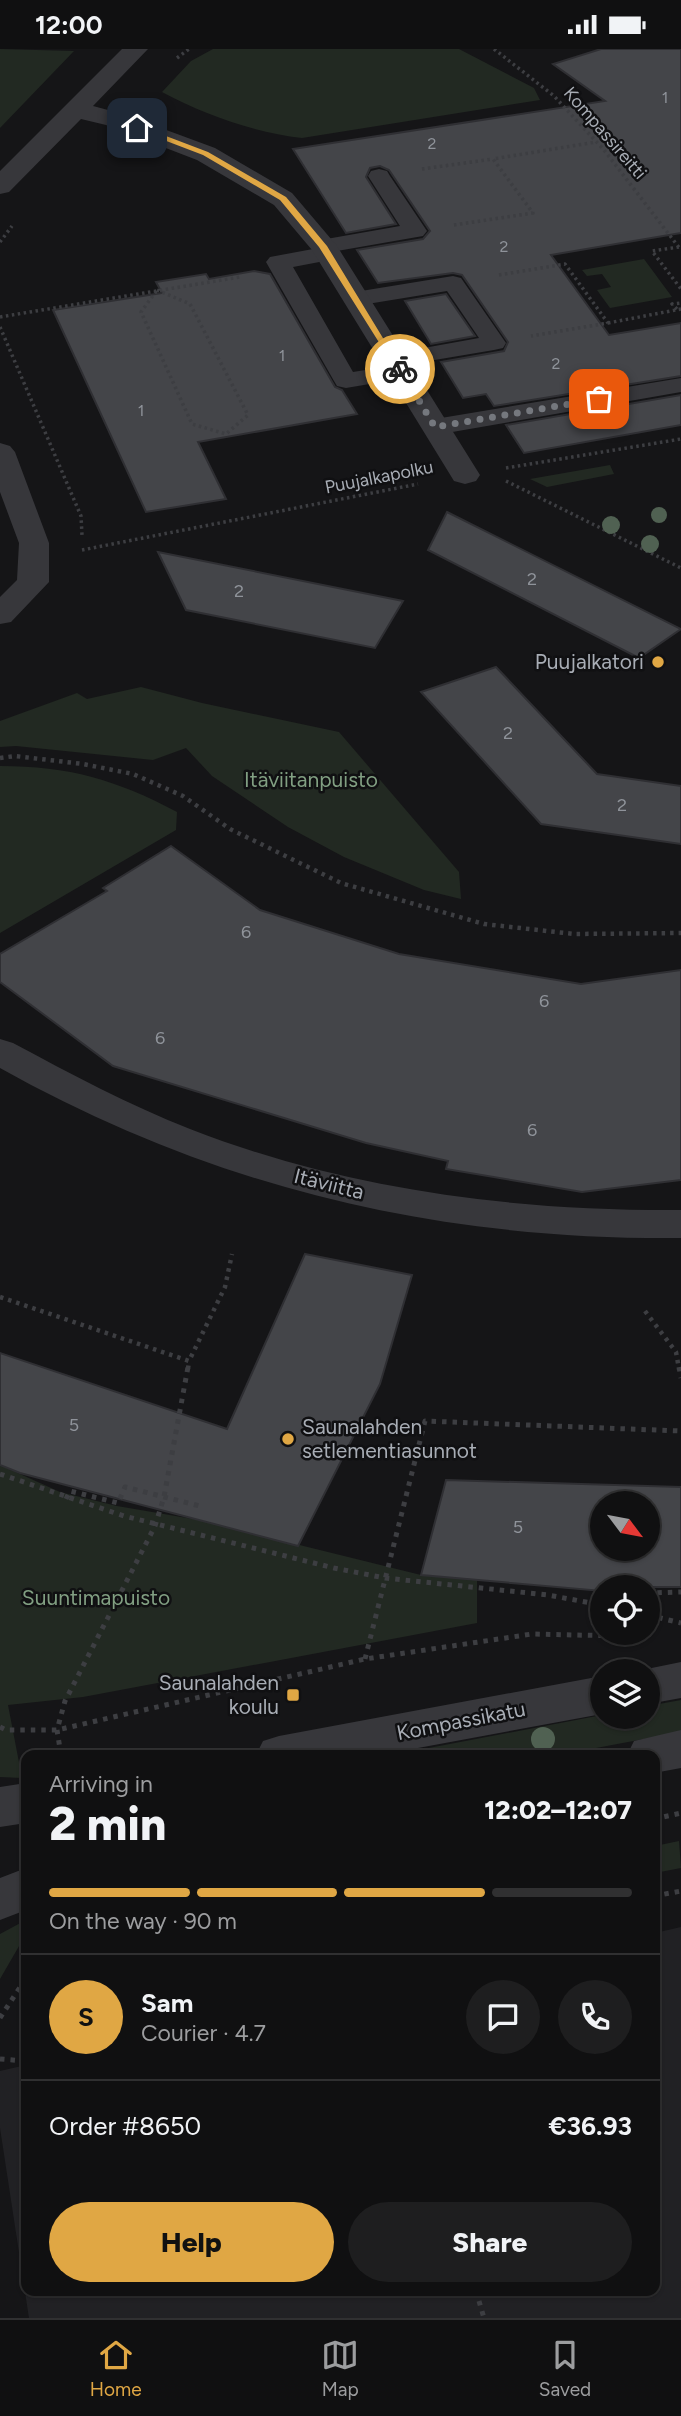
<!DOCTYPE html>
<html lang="en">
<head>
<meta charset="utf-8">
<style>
  body { margin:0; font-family:Figtree,sans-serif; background:#1e1e1f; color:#f1f3f6; height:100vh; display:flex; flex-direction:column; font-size:26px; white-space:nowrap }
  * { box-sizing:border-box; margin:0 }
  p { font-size:23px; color:#9c9d9f }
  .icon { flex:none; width:38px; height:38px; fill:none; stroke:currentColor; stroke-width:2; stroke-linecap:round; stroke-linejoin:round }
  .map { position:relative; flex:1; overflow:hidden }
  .details { position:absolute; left:21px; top:1701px; width:639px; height:546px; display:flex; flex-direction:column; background:#101011; border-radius:14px; box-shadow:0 2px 5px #0004,0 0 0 2px #303031 }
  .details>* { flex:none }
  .needle { width:46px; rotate:122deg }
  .tools { position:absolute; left:590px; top:1442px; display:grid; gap:14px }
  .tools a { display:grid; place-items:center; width:70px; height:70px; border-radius:50%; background:#101011; box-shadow:0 2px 5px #0004,0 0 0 2px #303031; font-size:35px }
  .pin { position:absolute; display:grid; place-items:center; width:60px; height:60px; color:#fff; margin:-30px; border-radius:14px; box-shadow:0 4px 10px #0006 }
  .courier { position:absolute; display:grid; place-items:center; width:70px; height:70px; margin:-35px; border:5px solid #e0a744; border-radius:50%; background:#fff; color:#222; box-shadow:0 2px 9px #0007 }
  .summary em { font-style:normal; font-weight:800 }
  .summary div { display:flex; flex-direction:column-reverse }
  .summary { display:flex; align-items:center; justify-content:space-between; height:119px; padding:0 28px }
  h1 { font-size:46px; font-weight:800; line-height:52px }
  .bar { display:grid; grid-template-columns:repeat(4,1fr); gap:10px 7px; align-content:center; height:84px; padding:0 28px }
  .bar i { height:9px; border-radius:5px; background:#303031 }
  .bar .active { background:#e0a744 }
  .bar p { grid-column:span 4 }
  .line { display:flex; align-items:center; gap:18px; padding:0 28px; border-top:2px solid #303031 }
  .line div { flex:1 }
  .round { display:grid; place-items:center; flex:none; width:74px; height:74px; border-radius:37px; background:#1e1e1f }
  .button { display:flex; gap:14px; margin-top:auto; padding:14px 28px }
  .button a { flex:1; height:80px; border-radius:42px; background:#e0a744; color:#111; font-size:28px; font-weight:800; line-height:80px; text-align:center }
  .button a+a { background:#1e1e1f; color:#f1f3f6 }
  .status { display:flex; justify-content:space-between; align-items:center; height:49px; padding:0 35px; background:#101011; direction:ltr }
  .status svg { height:19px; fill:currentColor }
  .dock { display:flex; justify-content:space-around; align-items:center; height:98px; border-top:2px solid #303031; background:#101011; font-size:19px; color:#9c9d9f }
  .dock a { display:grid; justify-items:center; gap:4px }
  .dock .active { color:#e0a744 }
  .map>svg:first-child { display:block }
  .built { fill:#212124 }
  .green { fill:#222922 }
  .building { fill:#444549; stroke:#2f2f33; stroke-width:2; fill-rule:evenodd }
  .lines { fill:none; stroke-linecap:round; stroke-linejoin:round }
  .path-far2 { stroke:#3d3e42; stroke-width:3.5; stroke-dasharray:2.5 3.5; stroke-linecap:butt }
  .path-far1 { stroke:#3d3e42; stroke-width:4.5; stroke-dasharray:3.5 5; stroke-linecap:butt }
  .path { stroke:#3d3e42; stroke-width:5; stroke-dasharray:4.5 6; stroke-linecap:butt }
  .service { fill:#37373b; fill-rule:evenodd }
  .minor { fill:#37373b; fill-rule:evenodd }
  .tertiary { fill:#37373b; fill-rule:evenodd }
  .tree { fill:#506152 }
  .route { fill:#e0a744 }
  .done { stroke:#75787e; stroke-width:7; stroke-dasharray:0 12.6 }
  .poi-dot { fill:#e0a744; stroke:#101012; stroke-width:2.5 }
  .labels { text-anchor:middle; stroke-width:5; stroke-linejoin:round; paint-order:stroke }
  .far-number-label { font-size:16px; fill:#8f939a }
  .far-street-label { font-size:18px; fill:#a8adb5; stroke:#101012 }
  .number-label { font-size:18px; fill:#8f939a }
  .poi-label { font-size:21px; fill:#a8adb5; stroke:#101012; text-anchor:end }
  .park-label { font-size:21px; fill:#819f82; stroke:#101012 }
  .street-label { font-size:21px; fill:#a8adb5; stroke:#101012 }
</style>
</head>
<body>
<div class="status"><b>12:00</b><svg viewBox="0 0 49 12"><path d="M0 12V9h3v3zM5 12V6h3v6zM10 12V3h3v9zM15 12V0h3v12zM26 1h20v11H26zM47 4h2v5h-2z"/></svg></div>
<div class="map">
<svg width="681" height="2269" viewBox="0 0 681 2269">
  <rect width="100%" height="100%" fill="#151517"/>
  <path class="built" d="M681,1878V2269H29L0,2079V2022L26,2016V2242H654L655,1884Z"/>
  <path class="green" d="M0,0L74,2L0,79Z
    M213,0H459L534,39L540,51L302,89C253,83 205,66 162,43L191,12Z
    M644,210L672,248L610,259L597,241L611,238L602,225L587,227L582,221Z
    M610,416L614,425L547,438L530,430Z
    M141,638L202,654L339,683L459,823L461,850L424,841L344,808L288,778L212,727L186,699L153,711L16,697L0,698V672L77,644L87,650Z
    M0,717C69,717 117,731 177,763L176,781L0,884Z
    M0,1416L60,1443L117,1457L199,1471L421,1526L477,1531V1574L83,1648L8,1656L22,1729L0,1728Z
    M681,1651V1683L559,1706H392L602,1666L648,1668V1657Z
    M679,1792L681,1819L655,1824V1797Z
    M26,1871V1885L0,1930V1885Z"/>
  <path class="building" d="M601,0H681V184L551,206L609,286L681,274V327L494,357L486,345L463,349L441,313L504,302L508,293L462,226L453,224L378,234L357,201L423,190L430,182L389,121L380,117L370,119L366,128L396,175L346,184L293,100L605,52L553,15Z
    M254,222L270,225L335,338L342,341L357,365L198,393L226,450L146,463L53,261L162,244L156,233L206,225L209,230Z
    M446,245L475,287L431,295L405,252Z
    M681,346V376L524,404L506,376Z
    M447,463L681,580L639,609L428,501Z
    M158,503L403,552L375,599L186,561Z
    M496,618L597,725L681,737V795L541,775L421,643Z
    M171,797L260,861L399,905L581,935L681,921V1131L582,1143L446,1120L448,1112L366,1094L113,1017L0,933V905L107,842L103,839Z
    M305,1205L412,1226L380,1335L298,1497L20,1424L0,1416V1304L227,1380Z
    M446,1431L681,1438V1538H602V1542L421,1526ZM602,1454H648V1500H602Z"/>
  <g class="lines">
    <path class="path-far2" d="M494,0L554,47L604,101L681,201
      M177,9L189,0
      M422,120L493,110
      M454,176L533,164L493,110L596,93
      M0,193L12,177
      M679,198L652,202L681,240
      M499,226L565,215L608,274L531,287
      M157,241L190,255L248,366L226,385L192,375L141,263Z
      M677,260L672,255L681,254
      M0,268L240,228
      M608,274L681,260
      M0,278L81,467L82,486
      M506,419L681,390
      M506,432L681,519
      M82,501L418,435"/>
    <path class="path-far1" d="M0,709L15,707L83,715L133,725L183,747L230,780L341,834L484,875L574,885L681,884
      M0,1248L189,1312L225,1238L232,1205
      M645,1262L676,1303L679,1320
      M188,1320L189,1312"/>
    <path class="path" d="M679,1318L681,1329
      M0,1425L124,1467L334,1519L385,1529L548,1546L602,1556
      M66,1450L70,1442L118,1454L125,1438L204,1458
      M648,1566L681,1574
      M652,1567L649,1544L681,1543
      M365,1610L425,1372L681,1382
      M0,1678L6,1681H57L365,1610L532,1585L620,1587L652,1583
      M61,1706L57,1681L65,1652L155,1477L164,1448L188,1318
      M654,1770L681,1764
      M654,1847L681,1842
      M0,1969L26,1929
      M0,2010L26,2012
      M476,2242L484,2269"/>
    <path class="service" d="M379,120L387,122L390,127L427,182L423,187L337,202L339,205L335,210L293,218L353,323L390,317L382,311L385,306L479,289L447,242L355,257L347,255L343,250L347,245L355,243L453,227L461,229L506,294L503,299L494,301L405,316L414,323L411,328L346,339L337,337L334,332L266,213L270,208L313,200L311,197L315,192L400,177L368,127L371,122Z
      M681,329V343L435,386L426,383L422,378L426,373L435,370Z"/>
    <path class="minor" d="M122,0H148L93,57L123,65L215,99L292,144L337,197L480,426L476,432L465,435L454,432L312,201L274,156L197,111L106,76L81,70L9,143L0,145V122Z
      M0,394L10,397L15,403L49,494V533L11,573L0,575V548L17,531L19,494L0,443Z
      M0,990L13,994C71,1025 129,1056 190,1080C346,1141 514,1162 681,1161V1189C435,1191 215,1139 0,1019Z"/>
    <path class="tertiary" d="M681,1613V1649L648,1655V1622H637Z
      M602,1627V1665L380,1706H256L263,1692L279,1687Z
      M681,1681V1719L654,1724V1706H627L634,1692Z
      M26,1734V1774L0,1778V1738Z
      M26,1819V1861L0,1871V1829Z"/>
  </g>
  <g class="tree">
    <circle cx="659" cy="466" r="8"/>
    <circle cx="611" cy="476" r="9"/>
    <circle cx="650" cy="495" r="9"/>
    <circle cx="543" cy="1690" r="12"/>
  </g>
  <path class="route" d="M137,76L208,103L286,148L327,197L403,322H397L319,198L280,151L203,106L135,80Z"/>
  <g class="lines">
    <path class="done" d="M400,320L435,378L599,350"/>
  </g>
  <g class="poi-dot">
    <circle cx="658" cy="613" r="7"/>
    <circle cx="288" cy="1390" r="7"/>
    <rect x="286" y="1639" width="14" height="14" rx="3.5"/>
  </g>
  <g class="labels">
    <g class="far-number-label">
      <text x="665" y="54">1</text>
      <text x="432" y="100">2</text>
      <text x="504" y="203">2</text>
      <text x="282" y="312">1</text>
      <text x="556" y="320">2</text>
      <text x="141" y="367">1</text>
    </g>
    <g class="far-street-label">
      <text transform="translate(605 84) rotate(49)" y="6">Kompassireitti</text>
      <text transform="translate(379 428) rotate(-11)" y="6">Puujalkapolku</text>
    </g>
    <g class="number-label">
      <text x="532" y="536">2</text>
      <text x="239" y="548">2</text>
      <text x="508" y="690">2</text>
      <text x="622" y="762">2</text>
      <text x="246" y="889">6</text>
      <text x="544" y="958">6</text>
      <text x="160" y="995">6</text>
      <text x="532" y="1087">6</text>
      <text x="74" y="1382">5</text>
      <text x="518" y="1484">5</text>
    </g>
    <g class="poi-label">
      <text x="644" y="620">Puujalkatori</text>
      <text x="302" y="1385" text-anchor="start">Saunalahden<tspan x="302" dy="24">setlementiasunnot</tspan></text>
      <text x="279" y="1641">Saunalahden<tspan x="279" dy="24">koulu</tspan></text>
    </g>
    <g class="park-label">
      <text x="311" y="738">Itäviitanpuisto</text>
      <text x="96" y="1556">Suuntimapuisto</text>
    </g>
    <g class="street-label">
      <text transform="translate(329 1135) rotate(14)" y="7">Itäviitta</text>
      <text transform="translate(461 1672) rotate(-11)" y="7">Kompassikatu</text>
    </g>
  </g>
</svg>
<div class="tools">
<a><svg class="needle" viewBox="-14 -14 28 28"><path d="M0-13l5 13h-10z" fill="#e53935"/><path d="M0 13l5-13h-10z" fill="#9c9d9f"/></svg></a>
<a><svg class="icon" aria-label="locate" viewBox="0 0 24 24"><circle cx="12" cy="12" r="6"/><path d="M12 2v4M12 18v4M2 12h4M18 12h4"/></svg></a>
<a><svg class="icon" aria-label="layers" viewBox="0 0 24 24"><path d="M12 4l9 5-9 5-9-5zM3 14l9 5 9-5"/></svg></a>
</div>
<div class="pin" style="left:599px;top:350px;background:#ea580c"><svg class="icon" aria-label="bag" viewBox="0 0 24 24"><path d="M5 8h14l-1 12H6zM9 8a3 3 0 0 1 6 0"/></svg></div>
<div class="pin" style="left:137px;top:79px;background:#1f2937"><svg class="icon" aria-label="home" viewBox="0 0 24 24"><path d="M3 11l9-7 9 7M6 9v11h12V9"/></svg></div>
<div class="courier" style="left:400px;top:320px"><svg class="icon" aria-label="bike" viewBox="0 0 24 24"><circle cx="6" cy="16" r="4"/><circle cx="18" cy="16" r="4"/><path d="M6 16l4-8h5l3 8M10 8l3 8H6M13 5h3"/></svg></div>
<section class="details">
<div class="summary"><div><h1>2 min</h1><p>Arriving in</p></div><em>12:02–12:07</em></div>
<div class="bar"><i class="active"></i><i class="active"></i><i class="active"></i><i></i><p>On the way · 90 m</p></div>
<div class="line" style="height:126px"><b class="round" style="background:#e0a744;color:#111">S</b><div><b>Sam</b><p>Courier · 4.7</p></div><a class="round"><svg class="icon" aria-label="chat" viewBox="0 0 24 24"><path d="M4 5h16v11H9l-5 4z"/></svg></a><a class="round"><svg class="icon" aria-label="phone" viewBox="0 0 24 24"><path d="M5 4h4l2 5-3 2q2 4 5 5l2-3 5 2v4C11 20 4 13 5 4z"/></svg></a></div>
<div class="line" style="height:91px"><div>Order #8650</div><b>€36.93</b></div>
<div class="button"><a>Help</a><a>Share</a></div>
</section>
</div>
<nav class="dock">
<a class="active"><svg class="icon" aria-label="home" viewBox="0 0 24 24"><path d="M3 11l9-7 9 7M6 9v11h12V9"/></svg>Home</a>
<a><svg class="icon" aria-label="map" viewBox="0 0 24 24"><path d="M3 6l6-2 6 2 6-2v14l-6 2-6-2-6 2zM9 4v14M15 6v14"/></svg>Map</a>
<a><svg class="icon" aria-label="saved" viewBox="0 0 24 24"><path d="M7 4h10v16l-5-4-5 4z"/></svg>Saved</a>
</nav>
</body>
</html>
